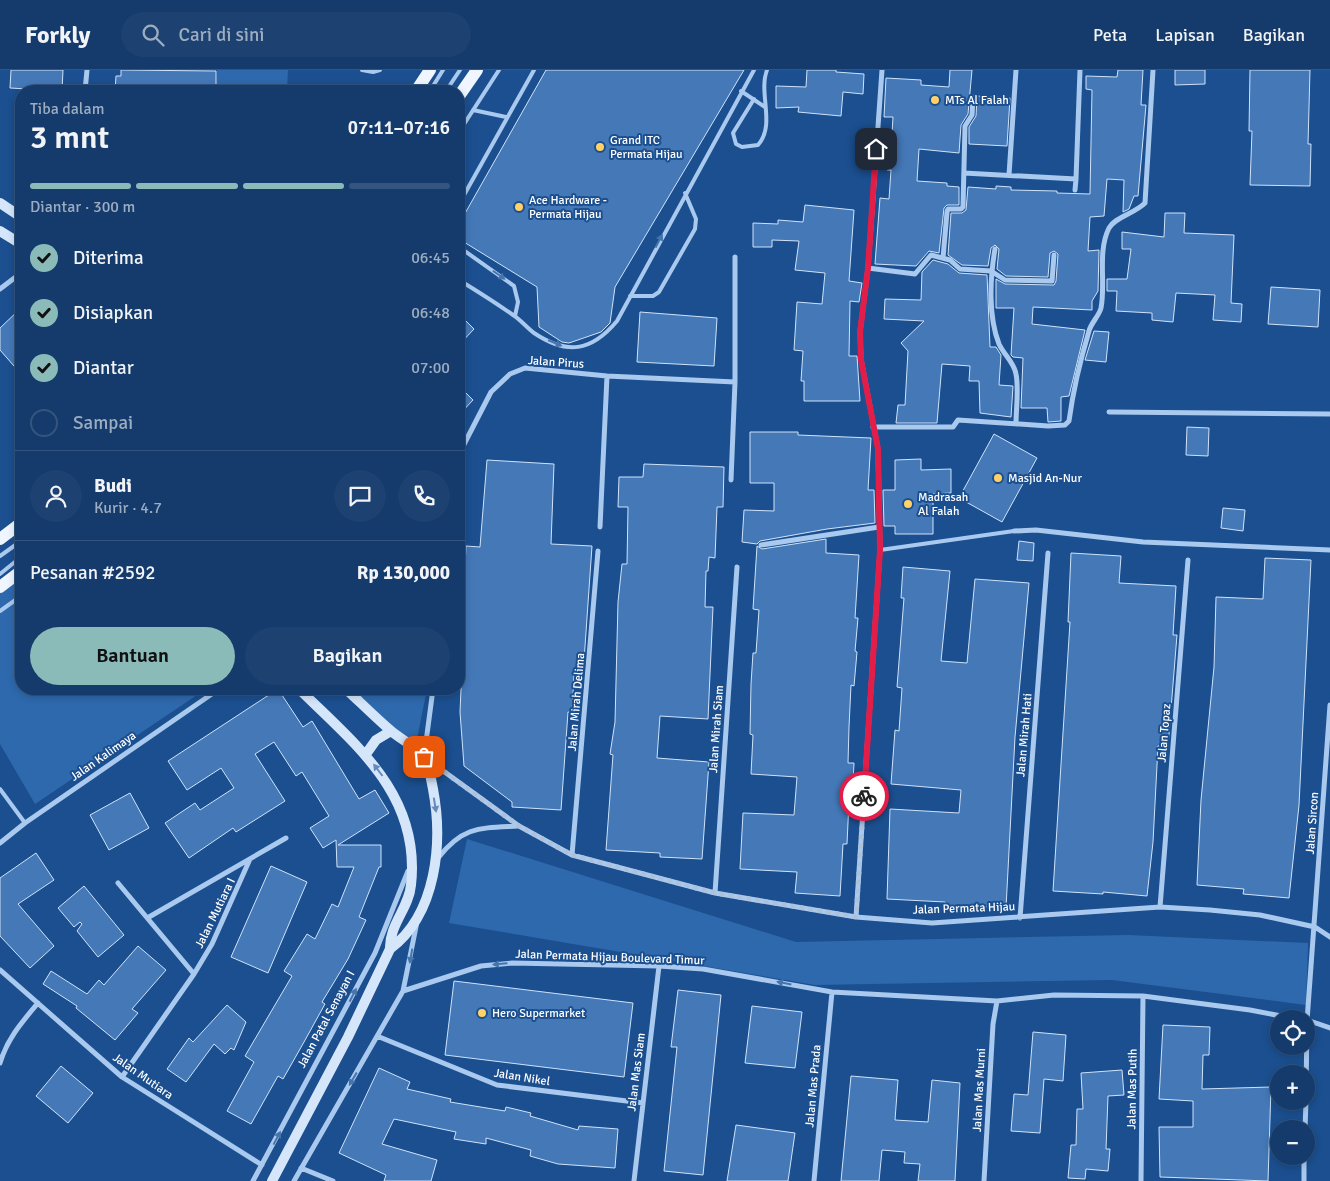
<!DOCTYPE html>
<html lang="id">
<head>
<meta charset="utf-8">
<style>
  body { margin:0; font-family:Signika,sans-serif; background:#1d4271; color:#f1f3f6; height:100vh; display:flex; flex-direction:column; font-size:19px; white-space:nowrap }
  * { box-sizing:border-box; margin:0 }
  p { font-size:16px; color:#9dadc1 }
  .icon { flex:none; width:28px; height:28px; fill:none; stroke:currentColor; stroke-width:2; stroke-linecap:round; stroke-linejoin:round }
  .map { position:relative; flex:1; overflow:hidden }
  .drawer { position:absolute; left:15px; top:15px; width:450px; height:610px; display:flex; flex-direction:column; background:#143b6b; border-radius:20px; box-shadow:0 2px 8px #0003,0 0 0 1px #33557e }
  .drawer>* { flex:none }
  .fabs { position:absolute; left:1270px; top:940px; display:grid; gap:10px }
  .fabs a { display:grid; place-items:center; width:45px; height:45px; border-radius:50%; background:#143b6b; box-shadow:0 2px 8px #0003,0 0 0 1px #33557e; font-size:25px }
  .pin { position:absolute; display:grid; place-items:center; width:42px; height:42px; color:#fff; margin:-21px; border-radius:10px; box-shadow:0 2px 8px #0006 }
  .courier { position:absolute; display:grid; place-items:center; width:50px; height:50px; margin:-25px; border:4px solid #e11d48; border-radius:50%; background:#fff; color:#222; box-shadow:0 1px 6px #0007 }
  .head em { font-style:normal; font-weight:600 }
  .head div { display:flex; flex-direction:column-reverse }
  .head { display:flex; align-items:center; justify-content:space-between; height:85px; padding:0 15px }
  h1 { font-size:32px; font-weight:600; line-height:38px }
  .bar { display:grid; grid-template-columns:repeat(4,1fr); gap:8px 5px; align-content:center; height:60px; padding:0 15px }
  .bar i { height:6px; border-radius:4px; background:#33557e }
  .bar .selected { background:#8bbbb9 }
  .bar p { grid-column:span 4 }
  .line { display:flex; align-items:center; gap:12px; padding:0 15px; border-top:1px solid #33557e }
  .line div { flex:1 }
  .round { display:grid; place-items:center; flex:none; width:52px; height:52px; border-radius:26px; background:#1d4271 }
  ol { padding:0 15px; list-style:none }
  li { display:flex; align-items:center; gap:15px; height:55px }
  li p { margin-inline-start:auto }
  li .icon { padding:5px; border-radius:50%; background:#8bbbb9; color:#111; stroke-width:4 }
  li:last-child { color:#9dadc1 }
  li i { width:28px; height:28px; border:2px solid #33557e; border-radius:50% }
  .button { display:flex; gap:10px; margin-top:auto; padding:10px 15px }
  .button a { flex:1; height:58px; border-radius:30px; background:#8bbbb9; color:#111; font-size:20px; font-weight:600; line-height:58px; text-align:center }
  .button a+a { background:#1d4271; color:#f1f3f6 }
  header { display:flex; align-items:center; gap:30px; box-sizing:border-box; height:70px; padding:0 25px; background:#143b6b; border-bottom:1px solid #33557e }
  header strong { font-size:24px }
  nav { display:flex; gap:28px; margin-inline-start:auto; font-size:18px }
  .search { width:350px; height:45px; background:#1d4271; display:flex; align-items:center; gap:12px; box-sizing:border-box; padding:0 18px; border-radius:28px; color:#9dadc1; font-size:19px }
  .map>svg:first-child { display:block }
  .green { fill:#2e69ad }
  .building { fill:#4478b7; stroke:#cfe3fa }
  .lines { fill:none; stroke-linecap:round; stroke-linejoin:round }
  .lane { stroke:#a9c9ee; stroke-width:4 }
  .street { stroke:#a9c9ee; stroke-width:5 }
  .secondary { stroke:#d6e6fa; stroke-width:10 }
  .primary { stroke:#f0f6ff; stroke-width:12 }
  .oneway { fill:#4674ac }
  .oneway2 { fill:#668bba }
  .done { stroke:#afc1d8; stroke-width:5; stroke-dasharray:0 9 }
  .route { stroke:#e11d48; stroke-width:6 }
  .poi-dot { fill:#ffd166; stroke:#1b4f8f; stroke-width:2 }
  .labels { text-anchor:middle; stroke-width:4; stroke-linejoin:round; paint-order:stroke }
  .poi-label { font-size:12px; fill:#fff; stroke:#1b4f8f; text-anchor:start }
  .street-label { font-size:12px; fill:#fff; stroke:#1b4f8f }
</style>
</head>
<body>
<header>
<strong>Forkly</strong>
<div class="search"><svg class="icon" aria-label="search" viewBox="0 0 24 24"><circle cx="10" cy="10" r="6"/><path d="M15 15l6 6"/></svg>Cari di sini</div>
<nav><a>Peta</a><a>Lapisan</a><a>Bagikan</a></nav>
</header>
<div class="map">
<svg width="1330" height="1111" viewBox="0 0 1330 1111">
  <rect width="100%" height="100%" fill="#1b4f8f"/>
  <path class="green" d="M217,0H288L287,21H216Z
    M21,507V619H206L35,734L0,674V523Z
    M353,619H427L415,679Z
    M467,769L796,872L1128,865L1308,873L1306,935L1112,910L815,915L449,853Z"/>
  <path class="building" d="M11,0H63L62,21L10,18Z
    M121,0L216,1V15H210V21H115L116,6H121Z
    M546,0H744L615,217L610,253L601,262L569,273L562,272L539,257L537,217L459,169V154Z
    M807,0H836V2L864,4L863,24L843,22L841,46L798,42L799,37L776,38V16L806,17Z
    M950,0H972L968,44L961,55L959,83L919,79L917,111L947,113V116L959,117V135H947L944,138L939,183L929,181L916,196L875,194L880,128L889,129L891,100H887L888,81H891L893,47H884L886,8L921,10V15L949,17Z
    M1118,0H1143L1141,35H1146L1138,126H1134L1129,139L1123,142L1124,110L1107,109L1104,146L1090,147L1088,181L1099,180L1098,221L1092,231V240L1033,237L1032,254L1085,260L1069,326L1061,327V351L1048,352L1047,338H1021L1023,288L1013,287L1011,285L1014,238H996V209L1005,214L1054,215L1056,211L1058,184L1054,181L1050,183L1048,207L1006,206L997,199L999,179L995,175L991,178L988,196L962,195L948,185L951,143H962L966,140L968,117L996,119V116L1011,117V120L1057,121V123L1090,124L1092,20L1086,19V6L1117,7Z
    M1175,0H1205V14L1175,15Z
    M1250,0H1310L1308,74H1311L1310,116L1250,115L1252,61H1249Z
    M977,26L1010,28L1007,76L969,74V57L976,46Z
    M805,135L854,140L849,211L862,213L859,232L850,231L849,286H857L860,331H804V311H801L803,281L794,280L797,232L822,234L825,203L795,200L799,171L772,170V177H753V153L778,154V150L803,152Z
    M1165,143H1185L1184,163L1234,165L1231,233L1242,234L1241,252L1213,250L1215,225L1176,223L1173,252L1152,250V243L1116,241L1117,221H1107V209H1127L1131,179H1122V162L1164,167Z
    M933,190L948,194L959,203L987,205L990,277H996L1001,285L999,315L1013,316L1011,347L980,343L979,311H969L970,296L942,294L937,353H896L898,335H905L908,281L901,273L924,251L884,249L885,229L921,230L922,202Z
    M1271,217L1320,220L1318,257L1268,254Z
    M21,238V304L0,280V258Z
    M640,242L717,248L714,296L637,292Z
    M459,244L474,259L459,275Z
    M1094,261L1109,262L1106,292L1085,290Z
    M459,316L473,330L459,345Z
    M1187,357L1209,358L1208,386L1186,385Z
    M750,362H798V365L871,368L868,420H874L875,453L827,459L760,471L757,474L742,472L744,440L774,441V413H750Z
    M994,364L1037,388L1002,452L959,428Z
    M921,389V400L951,399V423L933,424V464H895V456H884L883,420H895V390Z
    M487,390L554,394L551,474L592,476L583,605H574L572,643L568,642L561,740L512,737V732L464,696L460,642L464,552L459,551V518H464L466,476L480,477Z
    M644,394L724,397L723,437H717L715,488L709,487L708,501H706L705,537H713L708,649L660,646L657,688L709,692L702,789L660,787V783L606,780L613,685L610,684L615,652L618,532L622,494H627L628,437H618L619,407H643Z
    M1223,438L1245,440L1243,461L1221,458Z
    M826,469V483L859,485L855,548H858L855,581L857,582L854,616L851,615L849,657L848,693H854L852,731H849L847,774H843L840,826L795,823L797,802L740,799L743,743L794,745L797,707L751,704L753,665L750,664L751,614L753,583H756L759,540L753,539L757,476L762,479Z
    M1019,471L1034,473L1033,491L1017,490Z
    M1071,483L1121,486L1119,513L1176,516L1173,565H1177L1168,676H1158L1153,772L1147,826L1103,822V824L1053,821L1070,552H1068Z
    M1265,488L1311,490L1299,735L1289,828L1243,824L1244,819L1197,815L1201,730L1214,597L1216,527L1263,529Z
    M903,497L950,501L941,591L967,593L975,509L1029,513L1015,667L1006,838L945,835V832L887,829L890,739L959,743L961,720L891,714L895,660L899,661L902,618L897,617L904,528H901Z
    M278,619L303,657L312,651L359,729L375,720L389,743L338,775H381V797H379L359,847L366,850L348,889L322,932L325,934L304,972L283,1009L278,1006L251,1054L227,1041L254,992L245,986L292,906L284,901L307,864L315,869L332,834L338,837L354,797H337L336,770L323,778L310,758L329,746L302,702L296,706L274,672L255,684L285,731L236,762L233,758L189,788L165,753L195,733L200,740L234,718L221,698L187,720L168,691Z
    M130,723L149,758L109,780L90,745Z
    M36,783L54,810L18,834L54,876L30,898L0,866V808Z
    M271,796L307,812L268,903L231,887Z
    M84,816L124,865L98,887L77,861L82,854L80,852L74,857L58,838Z
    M138,876L166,900L132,939L138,943L115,970L76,938L77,936L43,914L51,901L87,924L99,910L104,915Z
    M454,911L633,933L624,1007L445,985Z
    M678,920L721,925L703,1105L664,1101L677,977H671Z
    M227,935L246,952L234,980L231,978L225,984L214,974L186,1012L167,999L189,968L193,972Z
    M752,936L802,942L795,998L745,993Z
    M1163,955L1210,957L1209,985H1203L1202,1019L1271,1017L1268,1111L1160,1107L1159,1057H1193V1031L1159,1029Z
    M1033,962L1066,965L1063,1011L1044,1009L1040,1063L1011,1061L1014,1024L1028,1025Z
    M61,996L93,1023L68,1053L36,1026Z
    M379,998L410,1012L407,1019L451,1029L450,1032L505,1041L506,1037L531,1043L530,1046L578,1060L579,1056L618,1059L615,1098L558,1094L530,1086L531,1080L486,1068V1074L454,1069L456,1062L394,1049L382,1074L437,1090L431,1111H384L386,1105L339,1083Z
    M1122,1000L1124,1025L1108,1026L1106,1079H1110L1108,1101L1086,1099L1085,1109L1068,1108L1071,1075H1076L1077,1039H1083L1081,1003Z
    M851,1006L898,1010L895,1050L928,1052L932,1010L960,1013L955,1111H918L920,1094L904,1093L905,1082L882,1080L879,1111H841Z
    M736,1055L795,1063L788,1111H727Z"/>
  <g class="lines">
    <path class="lane" d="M362,0L373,2L380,0
      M430,21L443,0
      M446,21L460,0
      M741,21L765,37
      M754,29L733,63L736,74L742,77L758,75C776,55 758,23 767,0
      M473,40L506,47
      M459,62L499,0
      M459,134L534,0
      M459,177L514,216L518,232L515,246
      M459,210C477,221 496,233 513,245C521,250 527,258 534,263C567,285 591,282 617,251L754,0
      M630,226H653L659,222L695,159L696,149L685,123
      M880,480L1014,461
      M0,486L21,471
      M0,504L21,487
      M0,541L21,526
      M0,719L25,753"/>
    <path class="street" d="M85,21L87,0
      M964,103L1076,109L1080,0
      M1009,105L1016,0
      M1075,120L1076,109
      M995,179C990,208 988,246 999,274C1004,285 1014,292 1016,304C1019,319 1016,338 1016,354
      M943,188L947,142L948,139H961L963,137L965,56L972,45L973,27
      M868,198L915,204L931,185L950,190L960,199L991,201L1005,210L1052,211L1054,185
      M0,219L21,203
      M735,312V187
      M1109,342L1330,344
      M873,357H953L958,350L1048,356L1065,355L1069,351C1073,321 1080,291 1089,261C1091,253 1099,246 1101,238C1106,213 1097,182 1109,158C1115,147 1134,144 1145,133L1153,0
      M459,384L491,322L510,304L525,298L607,306L735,312L731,410
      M600,457L607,306
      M1014,461L1036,460L1143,472L1330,480
      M761,475L879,457
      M433,619L424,687L519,756L572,785L715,823L856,847L932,853L1160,837L1210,840L1260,845L1315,857L1330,867
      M0,773L25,753L219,619
      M572,785L598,481
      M438,788C463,756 480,758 518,756
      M118,813L194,904L122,1007
      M715,823L737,497
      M1160,837L1188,490
      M149,847L286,768
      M856,847L880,480L878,379L861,289L860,262L868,198L882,0
      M1020,848L1048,483
      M0,900L122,1007L262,1095
      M194,904L212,874L250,789
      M403,921L481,896L512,893L659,896L703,899L832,922L997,931L1054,925L1143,926L1250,940L1297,949
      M1307,950L1330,958
      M377,966L497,1015L643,1033
      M0,993C7,969 22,952 38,933
      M1306,1023L1307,951L1330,635
      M1305,1059L1306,1031
      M301,1098L333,1111
      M253,1111L375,883L408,801
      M294,1111L403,921L417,852
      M634,1111L659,896
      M814,1111L832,922
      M984,1111L993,954L997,931
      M1141,1111L1143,926
      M1304,1111V1086"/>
    <path class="secondary" d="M0,133L21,147
      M0,161L21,174
      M299,619C356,675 421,725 411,815C409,838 389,855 390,879
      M366,684L376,670L391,661
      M272,1111L348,967L390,879C437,844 443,772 433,719C431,710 429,693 423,686C415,676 400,669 390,660C375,647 361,633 346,619"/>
    <path class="primary" d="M416,21L430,0
      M459,26L477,0
      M0,469L21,453
      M0,517L21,501"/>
  </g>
  <defs><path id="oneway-solid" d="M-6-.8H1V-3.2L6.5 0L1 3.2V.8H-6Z" transform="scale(1.25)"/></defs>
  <g class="oneway">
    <use href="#oneway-solid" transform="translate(659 171) rotate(-62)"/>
    <use href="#oneway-solid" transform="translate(499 205) rotate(35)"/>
    <use href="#oneway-solid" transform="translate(555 273) rotate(23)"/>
    <use href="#oneway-solid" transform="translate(411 886) rotate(100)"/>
    <use href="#oneway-solid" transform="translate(500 894) rotate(175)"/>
    <use href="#oneway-solid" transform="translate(784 913) rotate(-169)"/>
    <use href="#oneway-solid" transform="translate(353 925) rotate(-63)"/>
    <use href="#oneway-solid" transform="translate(353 1009) rotate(120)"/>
    <use href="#oneway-solid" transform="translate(277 1068) rotate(-62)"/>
  </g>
  <g class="oneway2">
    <use href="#oneway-solid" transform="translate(378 700) rotate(-127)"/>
    <use href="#oneway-solid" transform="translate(435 735) rotate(81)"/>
  </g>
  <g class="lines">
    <path class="done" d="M424,687L519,756L572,785L715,823L856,847L864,726"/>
    <path class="route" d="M864,726L880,480L878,379L861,290L860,262L868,198L876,79"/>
  </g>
  <g class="poi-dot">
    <circle cx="935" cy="30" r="5"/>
    <circle cx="600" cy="77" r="5"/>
    <circle cx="519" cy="137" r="5"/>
    <circle cx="998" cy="408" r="5"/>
    <circle cx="908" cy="434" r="5"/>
    <circle cx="482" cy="943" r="5"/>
  </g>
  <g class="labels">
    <g class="poi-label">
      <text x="945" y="34">MTs Al Falah</text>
      <text x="610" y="74">Grand ITC<tspan x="610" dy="14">Permata Hijau</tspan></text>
      <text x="529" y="134">Ace Hardware -<tspan x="529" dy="14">Permata Hijau</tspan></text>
      <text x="1008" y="412">Masjid An-Nur</text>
      <text x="918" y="431">Madrasah<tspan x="918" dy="14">Al Falah</tspan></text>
      <text x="492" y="947">Hero Supermarket</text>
    </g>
    <g class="street-label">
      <text transform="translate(556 292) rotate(4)" y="4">Jalan Pirus</text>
      <text transform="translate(576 632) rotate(-85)" y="4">Jalan Mirah Delima</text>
      <text transform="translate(716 659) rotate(-86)" y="4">Jalan Mirah Siam</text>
      <text transform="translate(1164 663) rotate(-85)" y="4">Jalan Topaz</text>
      <text transform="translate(1024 665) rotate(-85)" y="4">Jalan Mirah Hati</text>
      <text transform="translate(103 686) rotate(-35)" y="4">Jalan Kalimaya</text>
      <text transform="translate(1312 753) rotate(-86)" y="4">Jalan Sircon</text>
      <text transform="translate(964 838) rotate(-2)" y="4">Jalan Permata Hijau</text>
      <text transform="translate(215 843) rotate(-64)" y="4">Jalan Mutiara I</text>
      <text transform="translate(610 887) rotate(2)" y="4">Jalan Permata Hijau Boulevard Timur</text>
      <text transform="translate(326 949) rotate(-62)" y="4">Jalan Patal Senayan I</text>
      <text transform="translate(636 1002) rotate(-83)" y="4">Jalan Mas Siam</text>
      <text transform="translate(143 1006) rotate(35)" y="4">Jalan Mutiara</text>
      <text transform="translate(522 1007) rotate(9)" y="4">Jalan Nikel</text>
      <text transform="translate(813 1016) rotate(-85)" y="4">Jalan Mas Prada</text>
      <text transform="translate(1132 1019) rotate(-89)" y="4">Jalan Mas Putih</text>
      <text transform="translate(979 1020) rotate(-87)" y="4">Jalan Mas Murni</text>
    </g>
  </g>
</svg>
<div class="fabs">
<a><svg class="icon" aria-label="locate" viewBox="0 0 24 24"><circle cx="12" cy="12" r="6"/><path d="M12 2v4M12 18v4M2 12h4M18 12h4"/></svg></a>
<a>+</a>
<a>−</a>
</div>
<div class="pin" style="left:424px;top:687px;background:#ea580c"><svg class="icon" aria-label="bag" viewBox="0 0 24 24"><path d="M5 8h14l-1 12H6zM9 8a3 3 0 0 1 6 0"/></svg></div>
<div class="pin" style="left:876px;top:79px;background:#1f2937"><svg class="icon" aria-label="home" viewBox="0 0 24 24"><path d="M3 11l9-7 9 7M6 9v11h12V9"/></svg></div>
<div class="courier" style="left:864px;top:726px"><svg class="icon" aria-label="bike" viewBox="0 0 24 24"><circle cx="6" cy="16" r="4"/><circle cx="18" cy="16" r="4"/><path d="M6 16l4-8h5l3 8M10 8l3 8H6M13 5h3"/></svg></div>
<section class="drawer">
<div class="head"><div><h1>3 mnt</h1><p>Tiba dalam</p></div><em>07:11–07:16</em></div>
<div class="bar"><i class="selected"></i><i class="selected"></i><i class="selected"></i><i></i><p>Diantar · 300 m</p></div>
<ol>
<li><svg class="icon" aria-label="check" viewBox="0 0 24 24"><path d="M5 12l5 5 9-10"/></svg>Diterima<p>06:45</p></li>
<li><svg class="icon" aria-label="check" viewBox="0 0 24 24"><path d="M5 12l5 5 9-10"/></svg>Disiapkan<p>06:48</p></li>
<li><svg class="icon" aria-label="check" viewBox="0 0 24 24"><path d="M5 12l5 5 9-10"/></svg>Diantar<p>07:00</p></li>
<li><i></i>Sampai</li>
</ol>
<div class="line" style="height:90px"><a class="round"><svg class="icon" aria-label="person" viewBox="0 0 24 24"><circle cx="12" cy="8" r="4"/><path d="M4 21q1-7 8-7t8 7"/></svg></a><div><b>Budi</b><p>Kurir · 4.7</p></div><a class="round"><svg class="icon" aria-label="chat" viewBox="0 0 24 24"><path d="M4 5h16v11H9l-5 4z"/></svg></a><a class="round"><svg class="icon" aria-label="phone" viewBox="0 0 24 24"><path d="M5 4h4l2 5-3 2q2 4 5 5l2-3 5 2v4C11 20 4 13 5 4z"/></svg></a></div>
<div class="line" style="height:65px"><div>Pesanan #2592</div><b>Rp 130,000</b></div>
<div class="button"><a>Bantuan</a><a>Bagikan</a></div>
</section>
</div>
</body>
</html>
